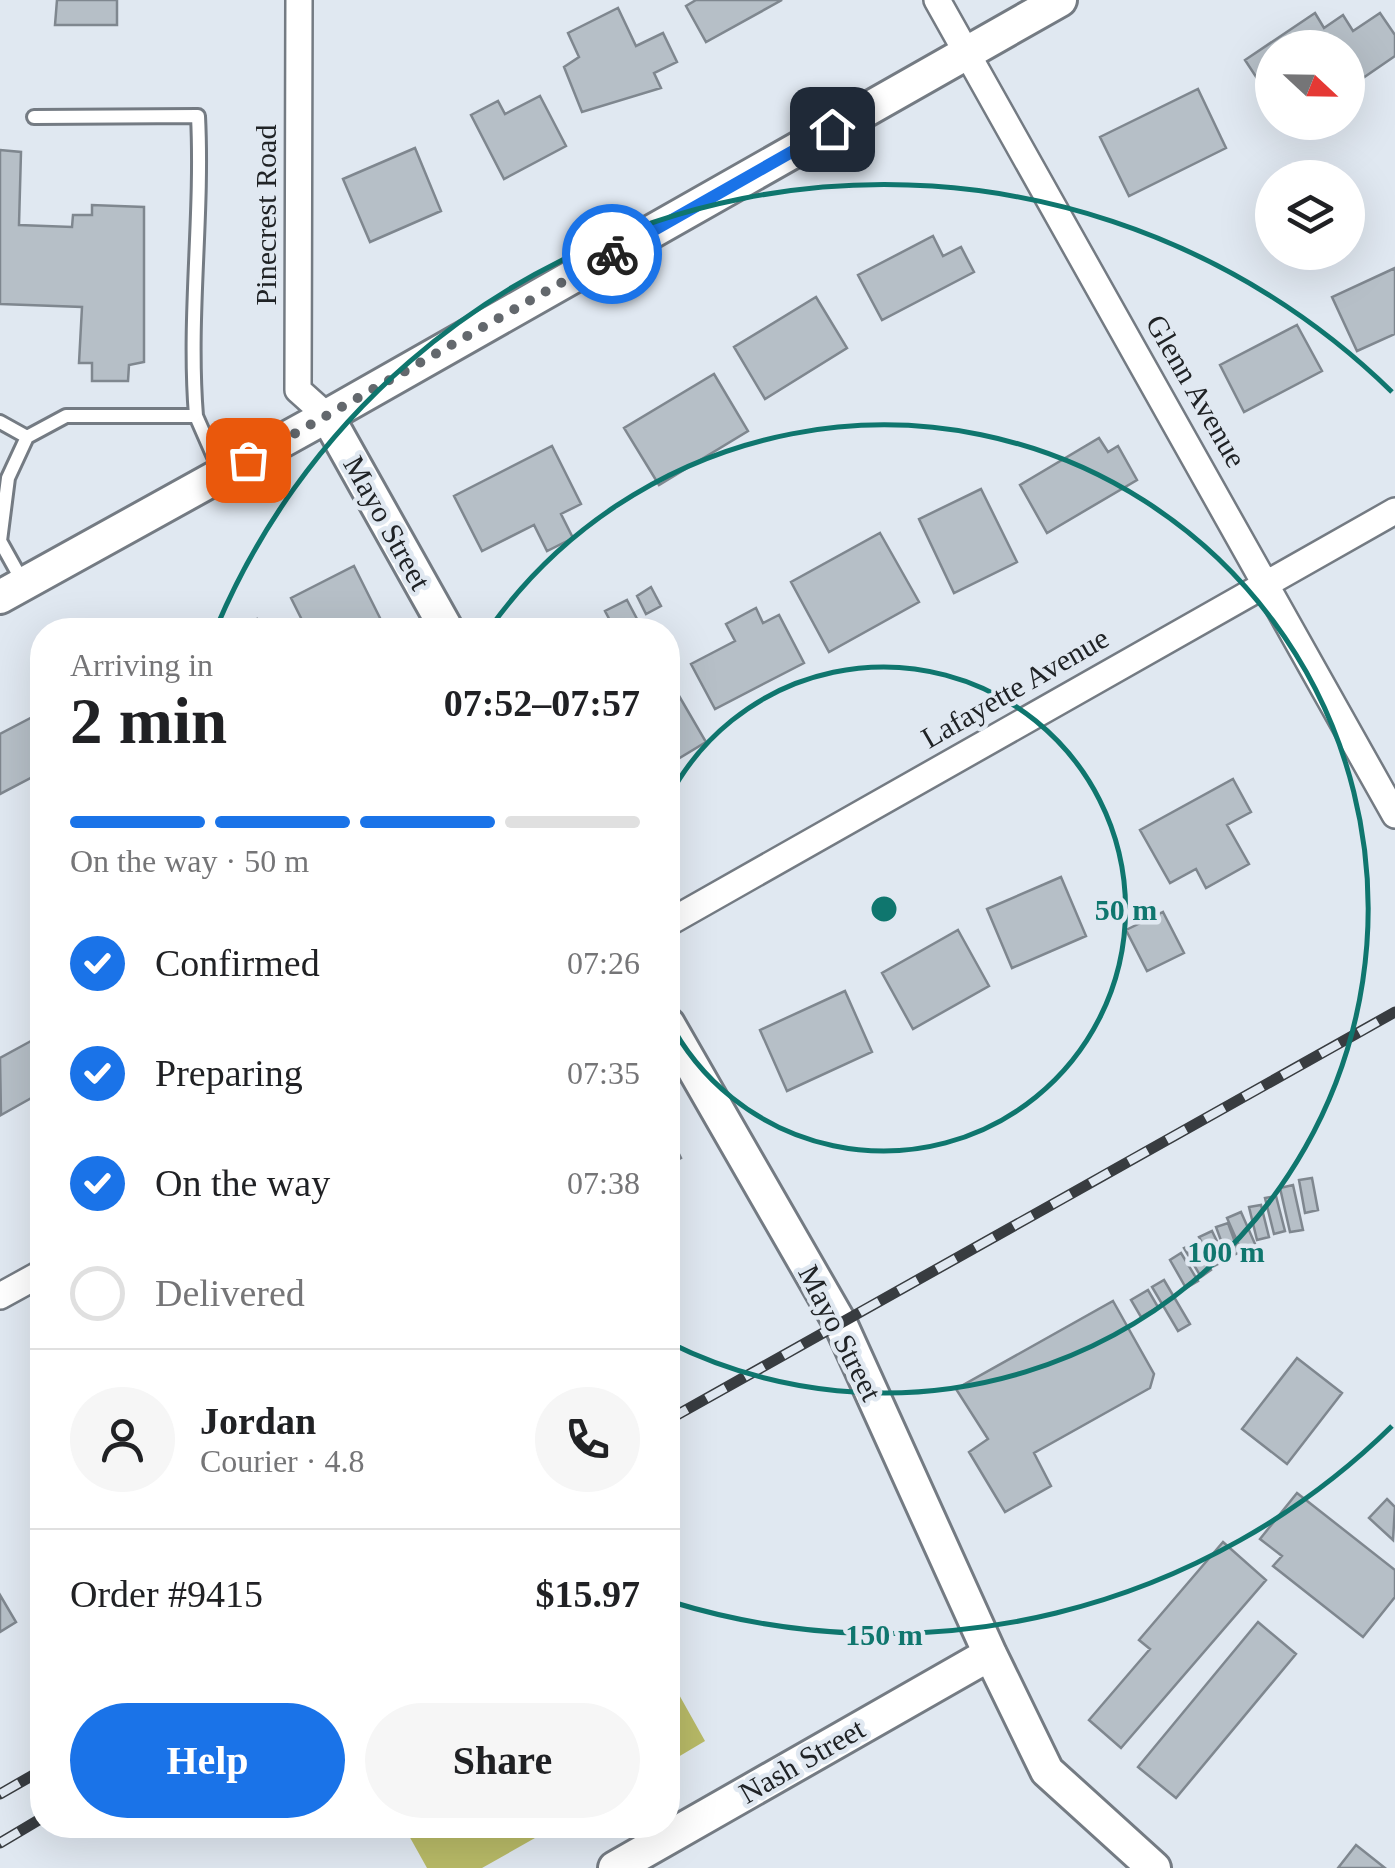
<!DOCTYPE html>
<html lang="en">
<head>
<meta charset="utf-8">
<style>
  body { margin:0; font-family:"Times New Roman",serif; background:#f6f6f6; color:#202124; height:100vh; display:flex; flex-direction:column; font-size:38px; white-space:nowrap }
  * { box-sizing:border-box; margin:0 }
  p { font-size:32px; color:#757577 }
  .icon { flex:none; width:55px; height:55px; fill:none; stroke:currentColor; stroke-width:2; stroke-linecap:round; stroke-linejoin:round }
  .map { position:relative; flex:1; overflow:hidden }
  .details { position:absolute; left:30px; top:618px; width:650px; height:1220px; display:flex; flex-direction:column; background:#fff; border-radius:40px; box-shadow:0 10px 40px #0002 }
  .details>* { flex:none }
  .needle { width:65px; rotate:112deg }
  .fabs { position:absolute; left:1255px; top:30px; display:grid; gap:20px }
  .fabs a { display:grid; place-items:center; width:110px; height:110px; border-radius:50%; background:#fff; box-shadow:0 10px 40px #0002; font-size:50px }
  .pin { position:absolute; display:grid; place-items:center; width:85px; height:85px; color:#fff; margin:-42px; border-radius:20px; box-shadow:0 5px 15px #0006 }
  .courier { position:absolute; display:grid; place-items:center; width:100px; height:100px; margin:-50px; border:8px solid #1a73e8; border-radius:50%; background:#fff; color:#222; box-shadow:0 2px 12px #0007 }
  .head em { font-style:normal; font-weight:700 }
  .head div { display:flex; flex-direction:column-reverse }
  .head { display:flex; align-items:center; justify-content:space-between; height:170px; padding:0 40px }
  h1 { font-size:65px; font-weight:700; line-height:75px }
  .bar { display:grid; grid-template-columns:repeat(4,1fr); gap:15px 10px; align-content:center; height:120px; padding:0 40px }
  .bar i { height:12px; border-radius:8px; background:#e0e0e0 }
  .bar .active { background:#1a73e8 }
  .bar p { grid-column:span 4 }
  .line { display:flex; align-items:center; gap:25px; padding:0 40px; border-top:2px solid #e0e0e0 }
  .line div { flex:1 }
  .round { display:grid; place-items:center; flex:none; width:105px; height:105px; border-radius:52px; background:#f6f6f6 }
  ol { padding:0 40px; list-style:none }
  li { display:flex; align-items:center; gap:30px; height:110px }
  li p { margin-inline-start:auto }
  li .icon { padding:10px; border-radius:50%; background:#1a73e8; color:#fff; stroke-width:4 }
  li:last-child { color:#757577 }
  li i { width:55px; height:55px; border:5px solid #e0e0e0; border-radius:50% }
  .action { display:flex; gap:20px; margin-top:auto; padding:20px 40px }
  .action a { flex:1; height:115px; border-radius:60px; background:#1a73e8; color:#fff; font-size:40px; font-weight:700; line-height:115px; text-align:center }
  .action a+a { background:#f6f6f6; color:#202124 }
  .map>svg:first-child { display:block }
  .green { fill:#b8ba67 }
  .building { fill:#b6bfc7; stroke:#7f878f; stroke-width:2.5 }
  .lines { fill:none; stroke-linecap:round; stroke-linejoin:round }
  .service-casing { stroke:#747b83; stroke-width:18 }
  .minor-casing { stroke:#747b83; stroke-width:30 }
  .tertiary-casing { stroke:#747b83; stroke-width:38 }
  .service { stroke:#fff; stroke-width:12 }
  .minor { stroke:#fff; stroke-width:25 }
  .tertiary { stroke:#fff; stroke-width:32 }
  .rail-casing { stroke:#383c40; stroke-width:11 }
  .rail { stroke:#e0e8f1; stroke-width:8; stroke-dasharray:22; stroke-linecap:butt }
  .done { stroke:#63686d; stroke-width:10; stroke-dasharray:0 18 }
  .route { stroke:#1a73e8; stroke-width:12 }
  .ring { fill:none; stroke:#0f766e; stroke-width:5 }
  .labels { text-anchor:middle; stroke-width:9; stroke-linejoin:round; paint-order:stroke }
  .street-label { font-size:30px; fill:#202326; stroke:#e0e8f1 }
  .centre { fill:#0f766e; stroke:#e0e8f1; stroke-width:5 }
  .ring-label { font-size:30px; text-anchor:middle; font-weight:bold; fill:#0f766e; stroke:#e0e8f1; stroke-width:9; stroke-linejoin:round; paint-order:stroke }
</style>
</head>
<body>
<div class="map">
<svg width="1395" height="1868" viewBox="0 0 1395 1868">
  <rect width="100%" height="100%" fill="#e0e8f1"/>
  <path class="green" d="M668,1675L705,1741L668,1763Z
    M403,1825H558L482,1868H427Z"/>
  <path class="building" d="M57,0H117V25H55Z
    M696,0H782L706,42L686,6Z
    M618,8L636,46L663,33L677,62L654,73L661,88L582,112L564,67L579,57L568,33Z
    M1315,13L1324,28L1343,15L1353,31L1380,13L1395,35V56L1363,78L1348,56V48H1272V101L1245,60Z
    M1198,89L1226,148L1129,196L1100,137Z
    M540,96L566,146L504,179L471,115L498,101L505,114Z
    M415,148L441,211L370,242L343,179Z
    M0,150L21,152L19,225L72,227L73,215H92V205L144,207V362L129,365L128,381H92V363H79L82,307L0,304Z
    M933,236L943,256L961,247L974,272L882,320L858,275Z
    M1395,268V334L1357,351L1332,297Z
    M816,297L847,348L765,399L734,347Z
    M1297,325L1322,371L1244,412L1220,365Z
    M714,374L748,431L659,485L624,428Z
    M1099,438L1108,452L1118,446L1137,480L1047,533L1020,485Z
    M552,446L581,504L561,514L573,538L547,551L534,525L482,551L454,496Z
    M981,489L1017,562L954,593L919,519Z
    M880,533L919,602L829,652L791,582Z
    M354,566L386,630H307L291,598Z
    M651,587L661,606L646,614L637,596Z
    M627,600L637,619L615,630L605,611Z
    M756,608L763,623L779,615L804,663L715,709L691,664L735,641L726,624Z
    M257,619L263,630H234Z
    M675,689L706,742L668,765V694Z
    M42,712V772L0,794V734Z
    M1233,779L1251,812L1227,825L1249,864L1206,888L1196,869L1170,883L1140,830Z
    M1061,877L1086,936L1012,968L987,909Z
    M1163,912L1184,953L1147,971L1126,930Z
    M958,930L989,986L913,1029L882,973Z
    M845,991L872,1052L787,1091L760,1030Z
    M42,1035V1092L1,1115L0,1058Z
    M668,1132L681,1158L668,1165Z
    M1312,1178L1318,1210L1305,1213L1299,1180Z
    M1293,1185L1303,1230L1290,1232L1280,1188Z
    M1276,1196L1285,1231L1274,1234L1265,1198Z
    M1261,1205L1269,1237L1257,1240L1249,1207Z
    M1241,1212L1259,1253L1245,1259L1227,1218Z
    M1228,1223L1239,1253L1227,1257L1216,1227Z
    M1212,1231L1226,1260L1214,1266L1199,1237Z
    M1195,1243L1211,1270L1201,1277L1184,1248Z
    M1181,1253L1198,1281L1186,1288L1170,1260Z
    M1164,1280L1190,1324L1178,1331L1152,1287Z
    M1148,1290L1158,1307L1141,1317L1131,1300Z
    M1113,1301L1154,1374L1150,1388L1034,1453L1051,1486L1005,1512L969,1452L988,1439L956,1389Z
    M1297,1358L1342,1393L1287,1464L1242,1429Z
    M1297,1493L1395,1570V1597L1363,1637L1273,1566L1282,1556L1260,1539Z
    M1387,1499L1395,1507L1393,1540L1369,1518Z
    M1223,1542L1266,1580L1121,1748L1089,1720L1150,1649L1139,1640Z
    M0,1595L16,1622L0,1632Z
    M1258,1622L1296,1654L1176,1798L1138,1767Z
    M1356,1845L1385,1868H1338Z"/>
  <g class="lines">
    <g class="service-casing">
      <path id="service" d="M34,117L198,116C203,216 188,316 196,416
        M0,422L27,437L66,416H196L221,473
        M24,584L0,541L8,478L27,437"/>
    </g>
    <g class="minor-casing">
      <path id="minor" d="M299,0L298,390L327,416
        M937,0L1395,815
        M668,923L1395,511
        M0,1296L42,1273"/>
    </g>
    <g class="tertiary-casing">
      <path id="tertiary" d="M327,416L447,630
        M0,597L327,416L1060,0
        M668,1024L841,1325L990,1654L1047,1771L1154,1868
        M615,1868L990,1654"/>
    </g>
    <use href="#service" class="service"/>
    <use href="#minor" class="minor"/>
    <use href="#tertiary" class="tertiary"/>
    <g class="rail-casing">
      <path id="rail" d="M668,1420L1395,1012
        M0,1794L42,1770
        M0,1843L42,1818"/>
    </g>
    <use href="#rail" class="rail"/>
  </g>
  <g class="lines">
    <path class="done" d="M248,460L612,254"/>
    <path class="route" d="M612,254L832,129"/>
  </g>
  <g class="ring">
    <path d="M668 799A242 242 0 1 1 668 1019"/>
    <path d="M490 628A484 484 0 1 1 668 1342"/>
    <path d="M1392 1426A725 725 0 0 1 672 1602M217 626A725 725 0 0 1 1392 392"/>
  </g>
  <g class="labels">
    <g class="street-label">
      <text transform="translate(266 215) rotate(-90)" y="10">Pinecrest Road</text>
      <text transform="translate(1196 391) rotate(60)" y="10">Glenn Avenue</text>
      <text transform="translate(387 523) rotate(61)" y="10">Mayo Street</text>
      <text transform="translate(1015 688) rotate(-30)" y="10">Lafayette Avenue</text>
      <text transform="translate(840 1333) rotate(63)" y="10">Mayo Street</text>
      <text transform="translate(802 1761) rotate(-30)" y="10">Nash Street</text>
    </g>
  </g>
  <circle cx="884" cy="909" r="15" class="centre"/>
  <g class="ring-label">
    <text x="1126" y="920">50 m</text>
    <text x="1226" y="1262">100 m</text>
    <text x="884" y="1645">150 m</text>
  </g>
</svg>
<div class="fabs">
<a><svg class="needle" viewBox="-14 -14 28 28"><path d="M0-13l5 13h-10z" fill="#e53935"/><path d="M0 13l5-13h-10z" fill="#757577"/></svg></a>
<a><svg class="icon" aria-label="layers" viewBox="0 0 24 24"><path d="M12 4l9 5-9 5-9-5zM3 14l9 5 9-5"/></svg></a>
</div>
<div class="pin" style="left:248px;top:460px;background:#ea580c"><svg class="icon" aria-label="bag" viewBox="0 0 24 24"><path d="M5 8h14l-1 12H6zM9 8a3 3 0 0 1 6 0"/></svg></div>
<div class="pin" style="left:832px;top:129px;background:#1f2937"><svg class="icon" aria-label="home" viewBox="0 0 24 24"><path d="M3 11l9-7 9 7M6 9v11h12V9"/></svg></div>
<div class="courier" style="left:612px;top:254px"><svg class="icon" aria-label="bike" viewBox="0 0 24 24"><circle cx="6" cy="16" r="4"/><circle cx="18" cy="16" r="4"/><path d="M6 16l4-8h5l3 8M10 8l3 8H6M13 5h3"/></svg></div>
<section class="details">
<div class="head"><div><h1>2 min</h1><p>Arriving in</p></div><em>07:52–07:57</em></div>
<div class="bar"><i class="active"></i><i class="active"></i><i class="active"></i><i></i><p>On the way · 50 m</p></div>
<ol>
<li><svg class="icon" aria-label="check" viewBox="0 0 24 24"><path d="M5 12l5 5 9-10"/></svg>Confirmed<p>07:26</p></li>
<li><svg class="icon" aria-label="check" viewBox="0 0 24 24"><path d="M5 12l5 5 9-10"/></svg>Preparing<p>07:35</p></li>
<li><svg class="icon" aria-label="check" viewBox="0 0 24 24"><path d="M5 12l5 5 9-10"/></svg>On the way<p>07:38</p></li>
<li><i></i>Delivered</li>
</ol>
<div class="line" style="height:180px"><a class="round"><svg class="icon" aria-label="person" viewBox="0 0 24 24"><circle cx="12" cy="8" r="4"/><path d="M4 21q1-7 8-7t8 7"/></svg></a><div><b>Jordan</b><p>Courier · 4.8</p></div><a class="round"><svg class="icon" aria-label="phone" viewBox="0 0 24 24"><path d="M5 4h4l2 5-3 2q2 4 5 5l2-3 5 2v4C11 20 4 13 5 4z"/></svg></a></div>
<div class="line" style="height:130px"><div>Order #9415</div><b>$15.97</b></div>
<div class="action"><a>Help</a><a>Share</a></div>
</section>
</div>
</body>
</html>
